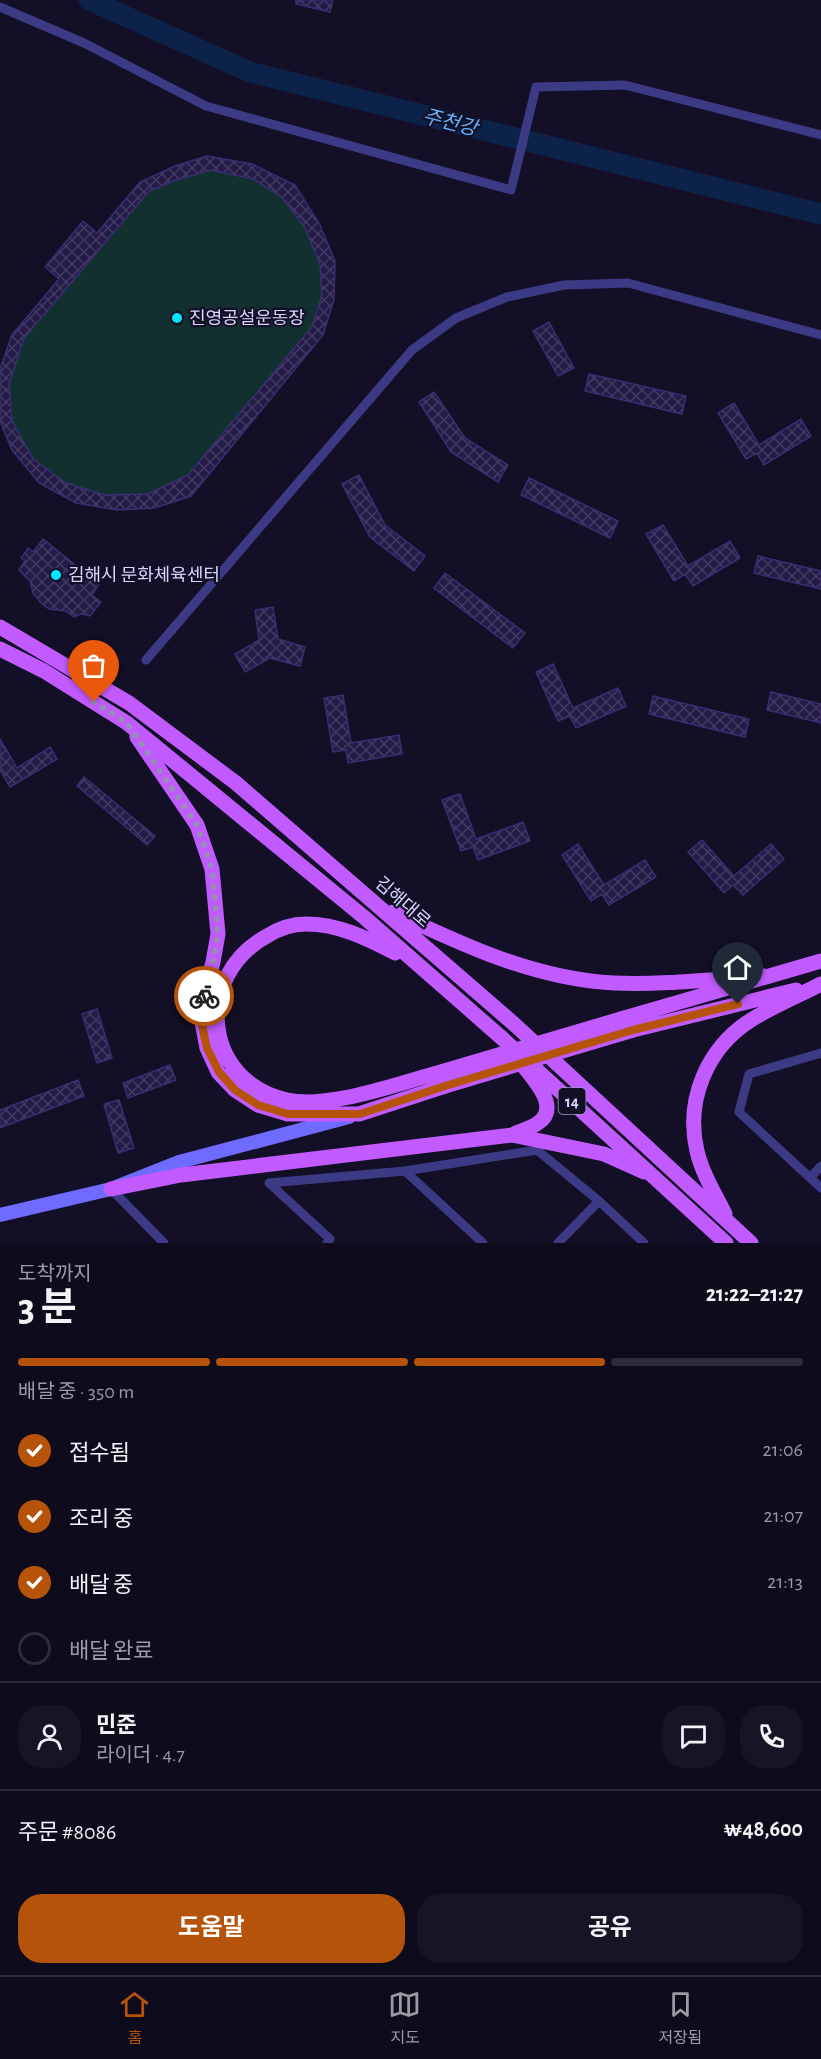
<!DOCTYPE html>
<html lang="ko">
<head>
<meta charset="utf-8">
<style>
  body { margin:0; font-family:"Alegreya Sans","Noto Sans KR",sans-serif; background:#171425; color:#f1f3f6; height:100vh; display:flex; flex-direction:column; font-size:22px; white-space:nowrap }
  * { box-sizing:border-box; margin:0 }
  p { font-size:20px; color:#9b9ba3 }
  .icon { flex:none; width:33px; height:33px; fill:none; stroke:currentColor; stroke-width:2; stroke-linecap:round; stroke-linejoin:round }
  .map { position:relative; height:1243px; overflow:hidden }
  .details { display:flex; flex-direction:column; background:#0e0b1c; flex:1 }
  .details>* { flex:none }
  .pin { position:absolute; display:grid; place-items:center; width:51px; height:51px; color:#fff; margin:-62px -26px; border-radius:50% 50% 50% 0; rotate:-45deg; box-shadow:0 0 6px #0007 }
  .pin .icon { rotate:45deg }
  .courier { position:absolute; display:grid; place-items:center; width:60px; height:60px; margin:-30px; border:4px solid #b45309; border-radius:50%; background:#fff; color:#222; box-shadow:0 2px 8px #0007 }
  .summary em { font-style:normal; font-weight:700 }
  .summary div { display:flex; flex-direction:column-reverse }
  .summary { display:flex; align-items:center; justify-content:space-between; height:102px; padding:0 18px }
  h1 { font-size:39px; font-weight:700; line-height:45px }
  .bar { display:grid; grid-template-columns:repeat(4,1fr); gap:9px 6px; align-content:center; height:72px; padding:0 18px }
  .bar i { height:8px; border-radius:4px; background:#2e2b3b }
  .bar .active { background:#b45309 }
  .bar p { grid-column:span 4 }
  .line { display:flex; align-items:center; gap:15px; padding:0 18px; border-top:2px solid #2e2b3b }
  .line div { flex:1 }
  .round { display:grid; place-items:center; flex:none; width:63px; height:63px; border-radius:24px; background:#171425 }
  ol { padding:0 18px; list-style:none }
  li { display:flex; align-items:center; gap:18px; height:66px }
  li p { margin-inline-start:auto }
  li .icon { padding:6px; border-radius:50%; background:#b45309; color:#fff; stroke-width:4 }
  li:last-child { color:#9b9ba3 }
  li i { width:33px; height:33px; border:3px solid #2e2b3b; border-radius:50% }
  .primary-button { display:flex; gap:12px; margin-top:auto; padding:12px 18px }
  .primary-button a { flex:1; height:69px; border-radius:24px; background:#b45309; color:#fff; font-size:24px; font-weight:700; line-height:69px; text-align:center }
  .primary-button a+a { background:#171425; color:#f1f3f6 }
  .dock { display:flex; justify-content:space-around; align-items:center; height:84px; border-top:2px solid #2e2b3b; background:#0e0b1c; font-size:16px; color:#9b9ba3 }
  .dock a { display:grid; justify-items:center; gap:3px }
  .dock .active { color:#b45309 }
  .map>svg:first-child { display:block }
  .park { fill:#12302f }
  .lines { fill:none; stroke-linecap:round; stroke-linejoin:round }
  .river { stroke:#0c2248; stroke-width:21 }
  .building { fill:url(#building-cross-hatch); stroke:#3b2d73; stroke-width:1.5; fill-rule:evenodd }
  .minor { stroke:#3d3a85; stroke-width:9 }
  .secondary { stroke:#6f6bff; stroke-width:14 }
  .primary { stroke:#c25bff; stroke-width:15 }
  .primary-bridge { stroke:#c25bff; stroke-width:15 }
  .done { stroke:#948fb3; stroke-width:6; stroke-dasharray:0 10.8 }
  .route { stroke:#b45309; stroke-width:8 }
  .poi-dot { fill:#00e5ff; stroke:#130f26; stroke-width:2 }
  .labels { text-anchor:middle; stroke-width:4.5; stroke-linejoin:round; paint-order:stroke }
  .shield { fill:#130f26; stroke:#9e99be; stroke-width:1.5 }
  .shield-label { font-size:16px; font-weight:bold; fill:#d9d4ff }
  .poi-label { font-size:18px; fill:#d9d4ff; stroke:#130f26; text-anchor:start }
  .street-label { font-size:18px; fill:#d9d4ff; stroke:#130f26 }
  .water-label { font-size:20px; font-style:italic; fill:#62b6ff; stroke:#130f26 }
</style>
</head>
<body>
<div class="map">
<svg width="821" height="1243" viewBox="0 0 821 1243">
  <defs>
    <pattern id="building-cross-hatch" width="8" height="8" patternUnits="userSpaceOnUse" patternTransform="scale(1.5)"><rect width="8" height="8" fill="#241b47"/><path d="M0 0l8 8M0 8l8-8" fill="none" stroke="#433b63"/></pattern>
  </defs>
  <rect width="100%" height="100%" fill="#130f26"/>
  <path class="park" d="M207,156L252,164L295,185L319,223L335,261L334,300L323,335L191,496L76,503L12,450L0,369L12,335L59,279L45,267L83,221L97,233L140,182L175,166Z"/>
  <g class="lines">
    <path class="river" d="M89,0L250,72L821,214"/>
  </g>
  <path class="building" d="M296,0H333L330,12L296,4Z
    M207,156L252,164L295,185L319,223L335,261L334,300L323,335L191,496L155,508L117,510L76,503L39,483L12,450L0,421V369L12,335L59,279L45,267L83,221L97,233L140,182L175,166ZM211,170L253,179L282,197L304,226L320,264L322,295L312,327L188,475L148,494L105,495L66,483L33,459L12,421L9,384L24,338L149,191L176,180Z
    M549,322L574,368L558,376L533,331Z
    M589,374L686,396L682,414L585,391Z
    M434,392L465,438L508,465L498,482L451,452L419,402Z
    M734,403L759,445L801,419L811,436L764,465L757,453L746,459L718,413Z
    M359,475L385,525L425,556L414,571L370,537L342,484Z
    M529,478L618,521L610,538L521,495Z
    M663,525L688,566L730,541L740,558L693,586L685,574L674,581L646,534Z
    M43,539L99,584L92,595L101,602L90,616L81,614L74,617L66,611L49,609L41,603L33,593L30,581L19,570L25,561L21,558L28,548L33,552Z
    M758,556L821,571V589L754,573Z
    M445,573L525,633L513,648L434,588Z
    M273,607L278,639L305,647L300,666L270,658L245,672L235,654L259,640L255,610Z
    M553,664L573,708L618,688L626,706L576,728L570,716L558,721L536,672Z
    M771,692L821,704V723L767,710Z
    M343,695L351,743L399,735L402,754L348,763L346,750L333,752L324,698Z
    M653,696L749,719L745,737L649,714Z
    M0,739L17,768L50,747L57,759L10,787L0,770Z
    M84,777L155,836L147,845L77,786Z
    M460,794L476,839L523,822L530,841L478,860L473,847L461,851L442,800Z
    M702,840L734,876L771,844L784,859L743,895L733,885L724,893L688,852Z
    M578,844L604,885L645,860L656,877L609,905L602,894L591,901L562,855Z
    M97,1009L112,1058L97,1063L82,1014Z
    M170,1065L176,1080L128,1098L123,1083Z
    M78,1080L84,1096L0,1128V1110Z
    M119,1100L134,1148L118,1153L104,1104Z"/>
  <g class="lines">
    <path class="minor" d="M0,7L84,43L206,106L511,190L536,87L625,85L821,135
      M146,660L412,350L456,318L507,297L564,285L628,283L821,335
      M821,1053L749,1074L739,1112L821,1188
      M810,1178L821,1166
      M111,1189L164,1243
      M327,1243L330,1239L269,1183L405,1171
      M483,1243L405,1171L537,1150L599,1201
      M558,1243L599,1201L644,1243"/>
    <path class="secondary" d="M0,1215L111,1189L179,1162L349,1117"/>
    <path class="primary" d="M0,627L129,703L236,783L514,1024L751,1243
      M0,649L44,671L127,723L365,918L503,1039L726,1243
      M137,737L197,825L212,869L218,934L213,962L204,995L202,1022L207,1048L218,1072L235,1090L258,1105L288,1114H359L445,1086
      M393,912C463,945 535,979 614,983C664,985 714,979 764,976
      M395,953C367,938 338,924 306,924C292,924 278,929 267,936C194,976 202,1081 287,1100C328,1109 393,1085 434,1074
      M621,1019L821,961
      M633,1030L796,990
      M512,1135C520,1131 531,1128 538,1123C560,1108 536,1082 525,1068
      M111,1189L181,1175L512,1135L604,1154L644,1172
      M725,1214C715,1194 702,1173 697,1151C685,1100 707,1048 751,1020C773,1006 798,996 821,984"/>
    <path class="primary-bridge" d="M434,1074L621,1019
      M445,1086L633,1030"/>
  </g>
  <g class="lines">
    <path class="done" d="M94,702L127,723L197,825L212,869L218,934L213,962L204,996"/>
    <path class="route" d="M204,996L202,1022L204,1035L207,1048L219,1072L235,1090L258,1105L288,1114H360L445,1086L633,1030L738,1004"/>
  </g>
  <g class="poi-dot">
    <circle cx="177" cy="318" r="6"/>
    <circle cx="56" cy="575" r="6"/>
  </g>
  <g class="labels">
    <rect class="shield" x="558.5" y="1088" width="27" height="26" rx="4.5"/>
    <g class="shield-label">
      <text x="572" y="1107">14</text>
    </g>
    <g class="poi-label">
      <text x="189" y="324">진영공설운동장</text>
      <text x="68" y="581">김해시 문화체육센터</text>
    </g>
    <g class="street-label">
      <text transform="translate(403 902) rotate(41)" y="6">김해대로</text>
    </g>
    <g class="water-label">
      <text transform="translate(450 122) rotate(14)" y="7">주천강</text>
    </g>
  </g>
</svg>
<div class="pin" style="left:94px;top:702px;background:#ea580c"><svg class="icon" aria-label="bag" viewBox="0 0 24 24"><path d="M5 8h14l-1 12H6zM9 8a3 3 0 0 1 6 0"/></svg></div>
<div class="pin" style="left:738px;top:1004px;background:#1f2937"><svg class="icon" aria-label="home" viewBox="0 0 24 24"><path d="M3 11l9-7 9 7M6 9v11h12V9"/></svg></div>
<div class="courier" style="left:204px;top:996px"><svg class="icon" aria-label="bike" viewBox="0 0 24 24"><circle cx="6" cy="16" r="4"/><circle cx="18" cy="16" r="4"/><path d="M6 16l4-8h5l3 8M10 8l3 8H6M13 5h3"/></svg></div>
</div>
<section class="details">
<div class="summary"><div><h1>3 분</h1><p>도착까지</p></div><em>21:22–21:27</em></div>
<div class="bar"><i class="active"></i><i class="active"></i><i class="active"></i><i></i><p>배달 중 · 350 m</p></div>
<ol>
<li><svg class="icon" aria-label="check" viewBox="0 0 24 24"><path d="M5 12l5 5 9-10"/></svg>접수됨<p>21:06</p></li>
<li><svg class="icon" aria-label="check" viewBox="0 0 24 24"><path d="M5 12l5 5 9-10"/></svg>조리 중<p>21:07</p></li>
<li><svg class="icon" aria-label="check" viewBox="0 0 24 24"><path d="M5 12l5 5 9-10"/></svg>배달 중<p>21:13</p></li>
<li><i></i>배달 완료</li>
</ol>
<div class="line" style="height:108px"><a class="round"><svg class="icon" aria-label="person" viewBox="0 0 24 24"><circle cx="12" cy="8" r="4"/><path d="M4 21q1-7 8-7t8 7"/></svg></a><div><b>민준</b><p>라이더 · 4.7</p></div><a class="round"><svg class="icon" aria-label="chat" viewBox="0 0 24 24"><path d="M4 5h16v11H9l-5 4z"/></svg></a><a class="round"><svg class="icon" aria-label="phone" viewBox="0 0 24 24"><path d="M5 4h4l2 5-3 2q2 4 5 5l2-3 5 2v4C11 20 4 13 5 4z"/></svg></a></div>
<div class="line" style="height:78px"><div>주문 #8086</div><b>₩48,600</b></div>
<div class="primary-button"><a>도움말</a><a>공유</a></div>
</section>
<nav class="dock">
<a class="active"><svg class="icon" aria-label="home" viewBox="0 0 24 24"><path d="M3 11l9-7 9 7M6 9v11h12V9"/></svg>홈</a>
<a><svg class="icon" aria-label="map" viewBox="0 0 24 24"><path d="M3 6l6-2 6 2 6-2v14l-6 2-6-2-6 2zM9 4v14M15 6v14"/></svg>지도</a>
<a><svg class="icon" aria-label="saved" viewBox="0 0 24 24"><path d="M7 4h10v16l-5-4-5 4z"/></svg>저장됨</a>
</nav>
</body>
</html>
